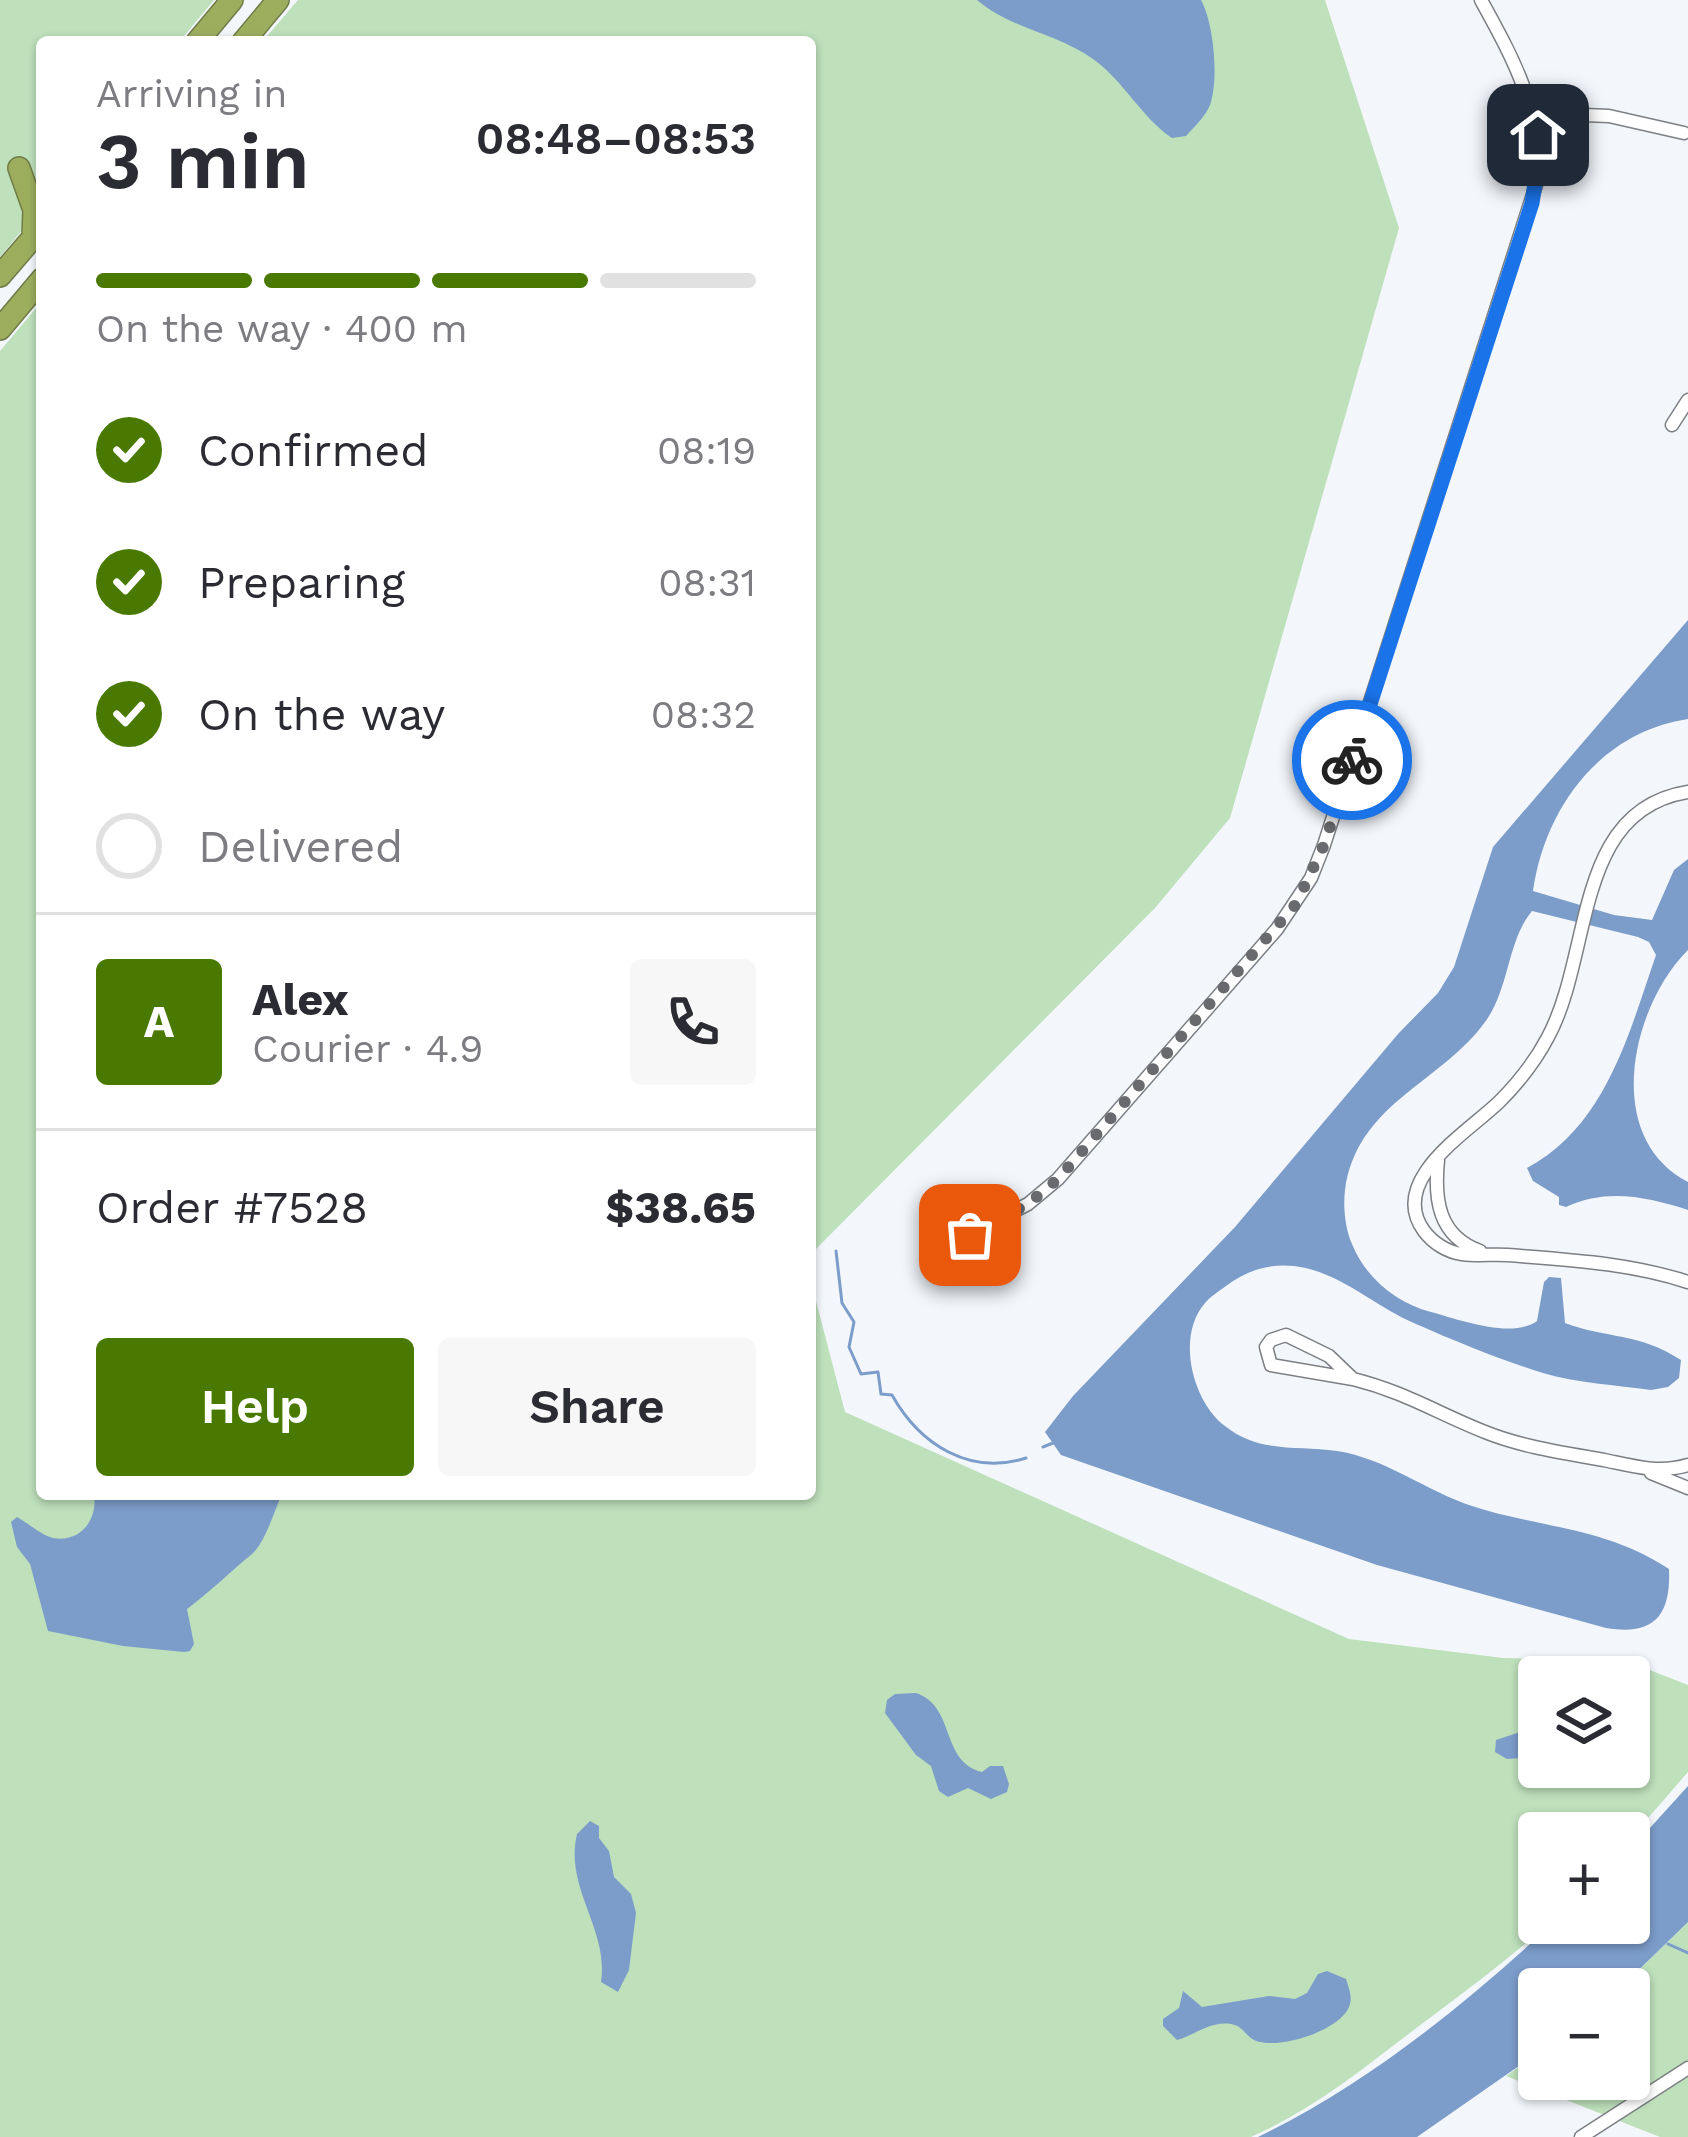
<!DOCTYPE html>
<html lang="en">
<head>
<meta charset="utf-8">
<style>
  body { margin:0; font-family:"Work Sans",sans-serif; background:#f7f7f7; color:#2b2b33; height:100vh; display:flex; flex-direction:column; font-size:45px; white-space:nowrap }
  * { box-sizing:border-box; margin:0 }
  p { font-size:39px; color:#7c7c81 }
  .icon { flex:none; width:66px; height:66px; fill:none; stroke:currentColor; stroke-width:2; stroke-linecap:round; stroke-linejoin:round }
  .map { position:relative; flex:1; overflow:hidden }
  .sheet { position:absolute; left:36px; top:36px; width:780px; height:1464px; display:flex; flex-direction:column; background:#fff; border-radius:12px; box-shadow:0 3px 9px #0004 }
  .sheet>* { flex:none }
  .buttons { position:absolute; left:1518px; top:1656px; display:grid; gap:24px }
  .buttons a { display:grid; place-items:center; width:132px; height:132px; border-radius:12px; background:#fff; box-shadow:0 3px 9px #0004; font-size:60px }
  .pin { position:absolute; display:grid; place-items:center; width:102px; height:102px; color:#fff; margin:-51px; border-radius:24px; box-shadow:0 6px 18px #0006 }
  .courier { position:absolute; display:grid; place-items:center; width:120px; height:120px; margin:-60px; border:9px solid #1a73e8; border-radius:50%; background:#fff; color:#222; box-shadow:0 3px 15px #0007 }
  .head em { font-style:normal; font-weight:600 }
  .head div { display:flex; flex-direction:column-reverse }
  .head { display:flex; align-items:center; justify-content:space-between; height:204px; padding:0 60px }
  h1 { font-size:78px; font-weight:600; line-height:90px }
  .bar { display:grid; grid-template-columns:repeat(4,1fr); gap:18px 12px; align-content:center; height:144px; padding:0 60px }
  .bar i { height:15px; border-radius:9px; background:#e1e1e2 }
  .bar .current { background:#497900 }
  .bar p { grid-column:span 4 }
  .line { display:flex; align-items:center; gap:30px; padding:0 60px; border-top:3px solid #e1e1e2 }
  .line div { flex:1 }
  .round { display:grid; place-items:center; flex:none; width:126px; height:126px; border-radius:12px; background:#f7f7f7 }
  ol { padding:0 60px; list-style:none }
  li { display:flex; align-items:center; gap:36px; height:132px }
  li p { margin-inline-start:auto }
  li .icon { padding:12px; border-radius:50%; background:#497900; color:#fff; stroke-width:4 }
  li:last-child { color:#7c7c81 }
  li i { width:66px; height:66px; border:6px solid #e1e1e2; border-radius:50% }
  .button { display:flex; gap:24px; margin-top:auto; padding:24px 60px }
  .button a { flex:1; height:138px; border-radius:12px; background:#497900; color:#fff; font-size:48px; font-weight:600; line-height:138px; text-align:center }
  .button a+a { background:#f7f7f7; color:#2b2b33 }
  .map>svg:first-child { display:block }
  .green { fill:#bee0bb; fill-rule:evenodd }
  .water { fill:#7c9cca }
  .lines { fill:none; stroke-linecap:round; stroke-linejoin:round }
  .stream { stroke:#7c9cca; stroke-width:3 }
  .street-casing { stroke:#7c7f84; stroke-width:15 }
  .highway-casing { stroke:#707c48; stroke-width:24 }
  .street { stroke:#fff; stroke-width:12 }
  .highway { stroke:#9cae5e; stroke-width:21 }
  .done { stroke:#686a6d; stroke-width:12; stroke-dasharray:0 21.6 }
  .route { stroke:#1a73e8; stroke-width:15 }
</style>
</head>
<body>
<div class="map">
<svg width="1688" height="2137" viewBox="0 0 1688 2137">
  <rect width="100%" height="100%" fill="#f3f7fc"/>
  <path class="green" d="M0,0H214L179,42H42V206L0,257Z
    M298,0H1325L1399,228L1230,818L1155,908L810,1255V42H262Z
    M42,301V1494H810V1278L845,1412L1349,1639L1503,1658L1624,1660L1688,1685V1772L1629,1840V1833H1539V1923H1549C1511,1957 1472,1986 1431,2017C1372,2061 1319,2107 1251,2137H0V351ZM1539,1677H1629V1767H1539Z
    M1688,1922V2137H1660L1506,2076L1539,2053V2079H1629V1989H1619Z"/>
  <path class="water" d="M977,0H1201C1214,24 1219,79 1210,105C1205,117 1194,127 1186,136L1172,138C1141,117 1124,81 1093,59C1057,33 1011,29 977,0Z
    M1688,620V719C1601,732 1545,807 1533,891L1614,915L1652,920L1674,870L1688,859V950C1632,1005 1601,1137 1688,1182V1210C1647,1197 1607,1188 1566,1207L1559,1205V1197L1533,1181L1527,1168C1606,1126 1629,1033 1656,955L1649,942L1638,937L1532,911C1506,942 1510,992 1482,1026C1436,1085 1357,1105 1345,1190C1343,1207 1345,1228 1352,1244C1365,1277 1396,1303 1431,1312C1460,1320 1512,1339 1537,1321L1544,1282L1549,1277L1561,1278L1565,1323C1607,1339 1638,1332 1681,1360L1679,1378L1668,1387L1651,1390C1616,1385 1577,1383 1543,1373C1501,1360 1457,1342 1416,1324C1375,1307 1339,1271 1294,1266C1269,1263 1246,1271 1226,1286C1219,1291 1210,1297 1205,1303C1176,1336 1192,1401 1225,1426C1260,1454 1297,1445 1337,1451C1385,1458 1426,1491 1472,1506C1543,1529 1603,1526 1669,1569C1671,1616 1654,1636 1606,1628L1377,1565L1061,1455L1045,1432L1073,1396L1235,1227L1398,1034L1438,993L1454,967L1493,847Z
    M94,1494H282C274,1511 266,1541 252,1554C230,1572 210,1592 187,1609L194,1644L190,1651L184,1652L123,1646L48,1631L30,1564L17,1547L11,1522L17,1517C28,1523 41,1535 53,1538C81,1543 98,1519 94,1494Z
    M916,1693C956,1706 940,1762 982,1772L990,1766H1003L1009,1784L1007,1792L991,1799L968,1788L948,1797L939,1791L931,1766L916,1755L885,1713L887,1700L895,1694Z
    M1535,1727L1539,1729V1757L1507,1759L1495,1752L1496,1740Z
    M1688,1786V1922L1619,1989H1539V2052L1417,2137H1258C1367,2084 1465,2005 1553,1923H1629V1851Z
    M590,1821L599,1826V1838L609,1851L614,1877L631,1894L636,1913L629,1970L618,1992L601,1982C609,1929 564,1888 577,1834Z
    M1327,1971L1346,1979C1349,1989 1353,1997 1349,2007C1339,2031 1277,2051 1254,2040C1245,2035 1243,2026 1231,2024C1210,2021 1195,2035 1177,2040L1163,2026V2019L1179,2008L1183,1991L1202,2007L1269,1996L1295,1999L1307,1993L1318,1974Z"/>
  <g class="lines">
    <path class="stream" d="M836,1251L842,1303L854,1322L849,1347L861,1374L878,1372L881,1394L892,1395C920,1445 970,1476 1026,1458
      M1043,1447L1053,1443
      M1668,1944L1688,1953"/>
    <g class="street-casing">
      <path id="street" d="M1534,113L1609,116L1684,133
        M1672,425L1688,400
        M1688,792C1573,810 1593,954 1548,1037C1536,1060 1517,1084 1499,1102C1468,1132 1387,1180 1424,1231C1433,1243 1447,1252 1462,1254C1477,1256 1493,1254 1508,1255C1570,1260 1629,1263 1688,1282
        M1438,1160C1434,1199 1438,1236 1480,1251
        M1005,1216L994,1207L978,1206L968,1215L967,1230L976,1240H988L999,1231L1005,1216L1028,1204L1058,1179L1277,929L1311,878L1324,845L1537,182C1543,112 1514,60 1481,0
        M1286,1335L1329,1356L1353,1379L1271,1365L1266,1347L1271,1340Z
        M1353,1379C1405,1392 1437,1413 1485,1432C1522,1447 1565,1453 1604,1460C1633,1466 1659,1474 1688,1465
        M1651,1473L1688,1488
        M1581,2137L1688,2068"/>
    </g>
    <g class="highway-casing">
      <path id="highway" d="M197,42L232,0
        M243,42L278,0
        M19,168L34,210L33,237
        M0,276L42,227
        M0,329L42,279"/>
    </g>
    <use href="#street" class="street"/>
    <use href="#highway" class="highway"/>
  </g>
  <g class="lines">
    <path class="done" d="M970,1235L988,1240L999,1231L1005,1216L1028,1204L1058,1179L1296,904L1324,845L1352,760"/>
    <path class="route" d="M1352,760L1532,203L1539,157L1538,135"/>
  </g>
</svg>
<div class="buttons">
<a><svg class="icon" aria-label="layers" viewBox="0 0 24 24"><path d="M12 4l9 5-9 5-9-5zM3 14l9 5 9-5"/></svg></a>
<a>+</a>
<a>−</a>
</div>
<div class="pin" style="left:970px;top:1235px;background:#ea580c"><svg class="icon" aria-label="bag" viewBox="0 0 24 24"><path d="M5 8h14l-1 12H6zM9 8a3 3 0 0 1 6 0"/></svg></div>
<div class="pin" style="left:1538px;top:135px;background:#1f2937"><svg class="icon" aria-label="home" viewBox="0 0 24 24"><path d="M3 11l9-7 9 7M6 9v11h12V9"/></svg></div>
<div class="courier" style="left:1352px;top:760px"><svg class="icon" aria-label="bike" viewBox="0 0 24 24"><circle cx="6" cy="16" r="4"/><circle cx="18" cy="16" r="4"/><path d="M6 16l4-8h5l3 8M10 8l3 8H6M13 5h3"/></svg></div>
<section class="sheet">
<div class="head"><div><h1>3 min</h1><p>Arriving in</p></div><em>08:48–08:53</em></div>
<div class="bar"><i class="current"></i><i class="current"></i><i class="current"></i><i></i><p>On the way · 400 m</p></div>
<ol>
<li><svg class="icon" aria-label="check" viewBox="0 0 24 24"><path d="M5 12l5 5 9-10"/></svg>Confirmed<p>08:19</p></li>
<li><svg class="icon" aria-label="check" viewBox="0 0 24 24"><path d="M5 12l5 5 9-10"/></svg>Preparing<p>08:31</p></li>
<li><svg class="icon" aria-label="check" viewBox="0 0 24 24"><path d="M5 12l5 5 9-10"/></svg>On the way<p>08:32</p></li>
<li><i></i>Delivered</li>
</ol>
<div class="line" style="height:216px"><b class="round" style="background:#497900;color:#fff">A</b><div><b>Alex</b><p>Courier · 4.9</p></div><a class="round"><svg class="icon" aria-label="phone" viewBox="0 0 24 24"><path d="M5 4h4l2 5-3 2q2 4 5 5l2-3 5 2v4C11 20 4 13 5 4z"/></svg></a></div>
<div class="line" style="height:156px"><div>Order #7528</div><b>$38.65</b></div>
<div class="button"><a>Help</a><a>Share</a></div>
</section>
</div>
</body>
</html>
